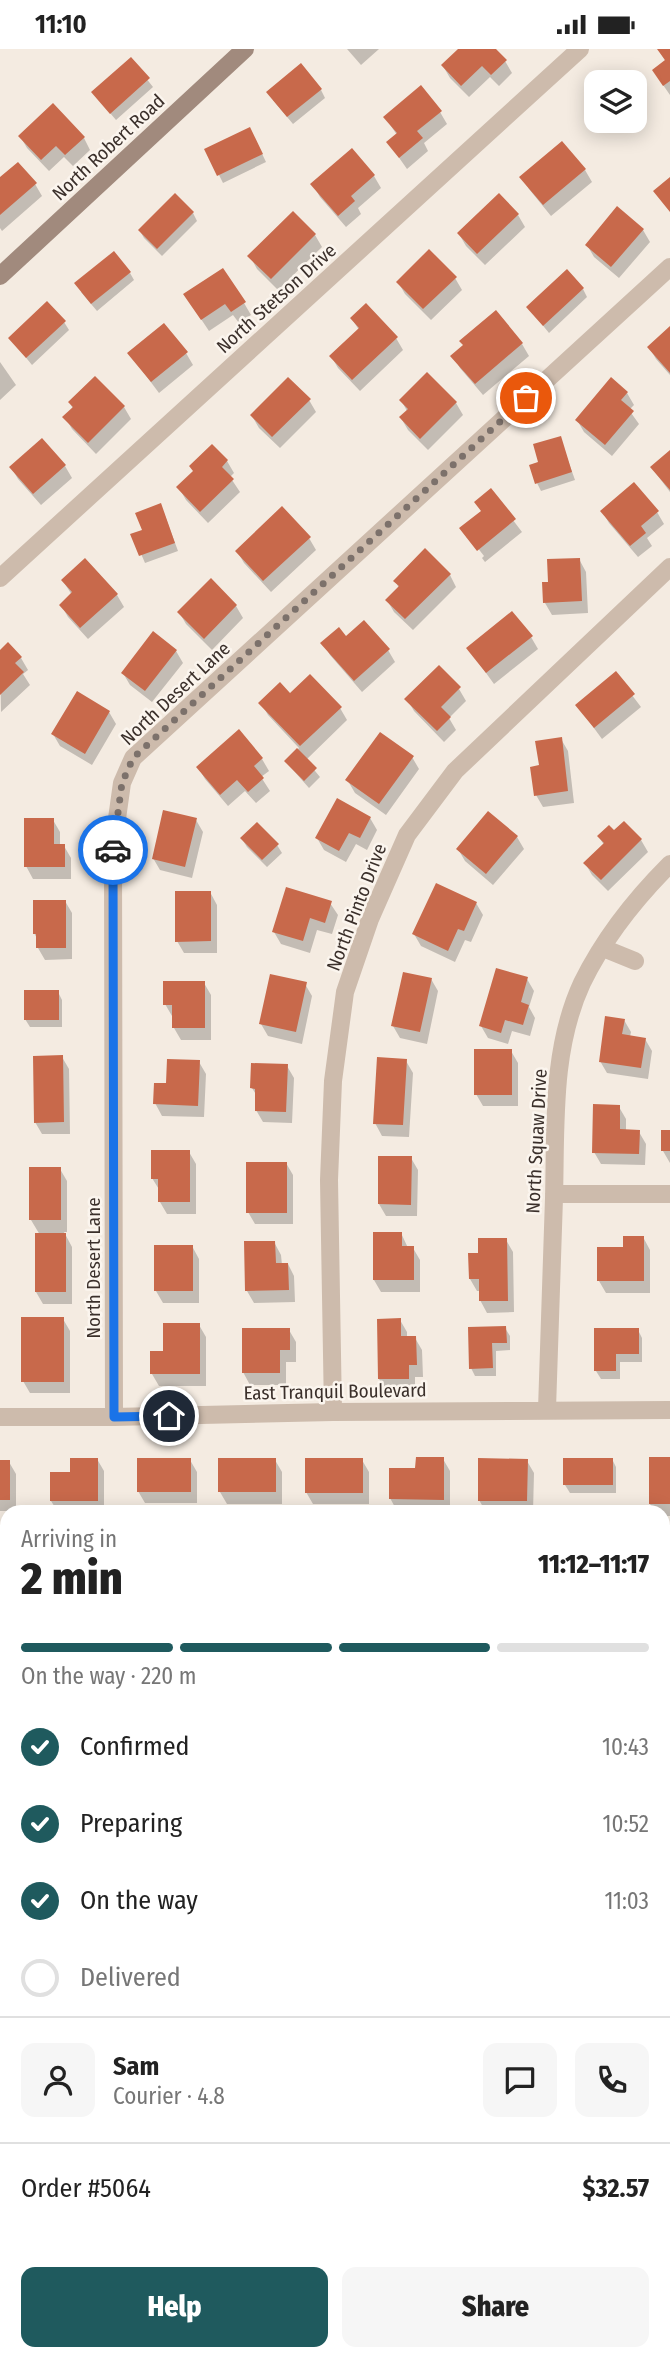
<!DOCTYPE html>
<html lang="en">
<head>
<meta charset="utf-8">
<style>
  body { margin:0; font-family:"Fira Sans Condensed",sans-serif; background:#f6f6f6; color:#222; height:100vh; display:flex; flex-direction:column; font-size:26px; white-space:nowrap }
  * { box-sizing:border-box; margin:0 }
  p { font-size:23px; color:#767676 }
  .icon { flex:none; width:38px; height:38px; fill:none; stroke:currentColor; stroke-width:2; stroke-linecap:round; stroke-linejoin:round }
  .map { position:relative; flex:1; overflow:hidden }
  .panel { position:absolute; left:0px; top:1456px; width:670px; height:856px; display:flex; flex-direction:column; background:#fff; border-radius:21px 21px 0 0; box-shadow:0 4px 18px #0003 }
  .panel>* { flex:none }
  .controls { position:absolute; left:584px; top:21px; display:grid; gap:14px }
  .controls a { display:grid; place-items:center; width:63px; height:63px; border-radius:14px; background:#fff; box-shadow:0 4px 18px #0003; font-size:35px }
  .pin { position:absolute; display:grid; place-items:center; width:60px; height:60px; color:#fff; margin:-30px; border:4px solid #fff; border-radius:50%; box-shadow:0 2px 7px #0007 }
  .courier { position:absolute; display:grid; place-items:center; width:70px; height:70px; margin:-35px; border:5px solid #1a73e8; border-radius:50%; background:#fff; color:#222; box-shadow:0 2px 9px #0007 }
  .overview em { font-style:normal; font-weight:800 }
  .overview div { display:flex; flex-direction:column-reverse }
  .overview { display:flex; align-items:center; justify-content:space-between; height:119px; padding:0 21px }
  h1 { font-size:46px; font-weight:800; line-height:52px }
  .bar { display:grid; grid-template-columns:repeat(4,1fr); gap:10px 7px; align-content:center; height:84px; padding:0 21px }
  .bar i { height:9px; border-radius:5px; background:#e0e0e0 }
  .bar .selected { background:#1f5a5e }
  .bar p { grid-column:span 4 }
  .line { display:flex; align-items:center; gap:18px; padding:0 21px; border-top:2px solid #e0e0e0 }
  .line div { flex:1 }
  .round { display:grid; place-items:center; flex:none; width:74px; height:74px; border-radius:14px; background:#f6f6f6 }
  ol { padding:0 21px; list-style:none }
  li { display:flex; align-items:center; gap:21px; height:77px }
  li p { margin-inline-start:auto }
  li .icon { padding:7px; border-radius:50%; background:#1f5a5e; color:#fff; stroke-width:4 }
  li:last-child { color:#767676 }
  li i { width:38px; height:38px; border:4px solid #e0e0e0; border-radius:50% }
  .primary-button { display:flex; gap:14px; margin-top:auto; padding:14px 21px }
  .primary-button a { flex:1; height:80px; border-radius:14px; background:#1f5a5e; color:#fff; font-size:28px; font-weight:800; line-height:80px; text-align:center }
  .primary-button a+a { background:#f6f6f6; color:#222 }
  .status { display:flex; justify-content:space-between; align-items:center; height:49px; padding:0 35px; background:#fff; direction:ltr }
  .status svg { height:19px; fill:currentColor }
  .map>svg:first-child { display:block }
  .shadow { fill:#0003 }
  .building { fill:#c8694b }
  .lines { fill:none; stroke-linecap:round; stroke-linejoin:round }
  .minor { stroke:#cdbbac; stroke-width:18 }
  .secondary { stroke:#a18a7d; stroke-width:18 }
  .done { stroke:#7c716b; stroke-width:7; stroke-dasharray:0 12.6 }
  .route { stroke:#1a73e8; stroke-width:9 }
  .labels { text-anchor:middle; stroke-width:5; stroke-linejoin:round; paint-order:stroke }
  .street-label { font-size:19px; fill:#3b302b; stroke:#fbf5ee }
</style>
</head>
<body>
<div class="status"><b>11:10</b><svg viewBox="0 0 49 12"><path d="M0 12V9h3v3zM5 12V6h3v6zM10 12V3h3v9zM15 12V0h3v12zM26 1h20v11H26zM47 4h2v5h-2z"/></svg></div>
<div class="map">
<svg width="670" height="2311" viewBox="0 0 670 2311">
  <rect width="100%" height="100%" fill="#f4ebe1"/>
  <path class="shadow" d="M347,0H379L361,16Z
    M461,0H494L505,12L512,24L499,37L490,28L469,48L450,29L443,17Z
    M658,0H670V46L661,33L666,13Z
    M131,10L153,38L116,71L93,44Z
    M321,41L325,49L293,75L273,51Z
    M440,63L447,75L424,94L428,102L407,120L388,93L397,86L385,68Z
    M20,87L84,89L90,101L73,117L64,108L49,122L27,99Z
    M254,88L266,113L223,134L219,126Z
    M352,102L374,127L381,139L358,159L361,165L346,178L320,148L313,136Z
    M585,121L592,133L551,167L529,140L522,129Z
    M0,131L35,135L42,147L2,182L0,179Z
    M193,164L197,172L162,207L144,189L140,182Z
    M293,165L315,186L322,198L278,241L257,220L250,207Z
    M518,166L525,178L485,216L466,197L459,185Z
    M643,181L650,193L619,229L594,208L587,196Z
    M130,224L134,231L97,262L81,243Z
    M455,229L462,241L431,271L405,245L398,233Z
    M583,240L587,248L549,284L528,258Z
    M185,246L244,254L251,266L239,274L233,266L209,282Z
    M352,270L396,289L403,301L360,342L338,319L331,307L359,281Z
    M64,273L69,281L32,316L10,289Z
    M670,279V326L656,310L649,298Z
    M522,295L529,307L483,346L460,319L453,307Z
    M129,304H186L193,316L159,344Z
    M0,313L16,336L0,351Z
    M427,326L456,354L463,366L428,401L408,381L401,369L407,362L401,351Z
    M627,344L634,356L629,361L639,375L612,407L584,383L577,371Z
    M309,351L316,363L280,399L259,379L252,367Z
    M70,354L124,358L131,370L96,405L72,380L65,368L73,360Z
    M560,389L575,431L541,442L537,434L540,414Z
    M41,391L65,417L72,429L41,456L18,430L11,418Z
    M212,397L227,412L234,424L230,428L240,443L208,474L186,451L179,439L194,423Z
    M670,403V443L652,419Z
    M491,442L522,483L485,513L482,509L484,507L470,489H467L461,479L482,463Z
    M602,462L657,463L664,475L647,489L652,497L638,508L609,474Z
    M164,464L178,502L145,514L133,486L144,482Z
    M309,489L316,501L271,543L244,514L237,502Z
    M579,510L586,523L588,564L552,566L545,554L550,534Z
    M85,512L117,546L124,558L88,590L68,568L61,556L72,546L63,532Z
    M450,526L456,538L413,581L394,563L387,551L399,539L395,532Z
    M211,532L236,557L243,569L212,601L186,575L179,563Z
    M531,588L538,600L494,635L468,599Z
    M346,589L388,601L395,613L362,643L330,606L323,594Z
    M8,595L21,609L28,621L23,625L30,636L1,663L0,603Z
    M176,602L183,614L152,653L130,636L123,624Z
    M616,625L641,658L602,690L577,656Z
    M459,640L466,652L449,669L456,681L444,693L414,662L407,650Z
    M290,646L340,659L347,671L306,711L320,728L309,739L286,713L299,699L268,666L261,654Z
    M109,663L116,675L92,716L60,697L53,685Z
    M561,690L568,702L574,754L543,758L536,746L541,718Z
    M412,708L419,720L386,766L355,744L348,732Z
    M262,710L269,722L261,728L270,742L256,754L245,742L228,757L205,730L198,718Z
    M370,769L377,781L367,801L356,795L346,813L324,801L317,789Z
    M53,771L60,783V797H64L71,809V830H33L26,817Z
    M196,771L203,783L192,829L160,821L153,809Z
    M614,784L641,791L648,803L608,842L592,826L585,814L604,796L599,788Z
    M517,788L524,800L493,836L465,812L458,800Z
    M242,790L277,796L282,804L267,818L247,798Z
    M210,843L217,856V904H184L177,892Z
    M65,852L72,864V910L45,911L38,899V891L34,884Z
    M330,854L338,866L332,885L317,881L310,904L281,895L274,883Z
    M476,854L483,866L471,893L465,891L455,913L421,897L414,885Z
    M431,930L438,942L427,995L400,989L393,977Z
    M527,930L534,942L529,958L535,969L530,987L512,982L508,995L488,989L481,977Z
    M204,934L211,946V991H181L174,979V967H172L165,955Z
    M305,935L312,947L302,995L268,987L261,975Z
    M58,943L62,951V978H30L25,970Z
    M624,971L631,983L630,988L645,990L652,1002L648,1030L607,1024L600,1012Z
    M511,1002L518,1014V1057H483L476,1045Z
    M62,1008L69,1020L70,1085H42L35,1073Z
    M406,1012L413,1024L409,1088L382,1087L375,1074Z
    M199,1013L206,1025L204,1068L162,1067L155,1054Z
    M287,1017L294,1029L292,1074L263,1073L256,1061L257,1047L252,1039Z
    M619,1058L626,1070V1082L639,1083L646,1095L645,1116L601,1115L594,1103Z
    M670,1083V1114L663,1102Z
    M189,1103L196,1115V1165H167L160,1153V1142L152,1129Z
    M411,1109L418,1121L417,1167H386L379,1155Z
    M286,1114L293,1126V1175H255L248,1163Z
    M60,1120L67,1132V1183H64L72,1198V1255H43L36,1243L40,1186L31,1171Z
    M401,1184L408,1199H413L420,1211V1243H381L374,1231Z
    M643,1188L650,1201V1244H606L599,1232L624,1200Z
    M506,1191L513,1203L514,1263L487,1264L480,1251V1242H477L470,1230L480,1206Z
    M274,1193L281,1206L282,1216L288,1215L294,1227L295,1253L254,1254L247,1242Z
    M192,1197L199,1210V1254H163L156,1242Z
    M63,1270L70,1282V1344H30L23,1332Z
    M400,1271L407,1283V1289H415L422,1301L423,1328H415V1342H386L379,1330Z
    M199,1276L206,1288V1337H159L152,1325L164,1304Z
    M470,1279H505L510,1287V1301L496,1302V1327H475L471,1319Z
    M289,1281L296,1293V1313H286V1336H250L243,1323Z
    M638,1281L642,1289V1313H620V1330H601L596,1322Z
    M650,1409H670V1467H663V1463H655L650,1455Z
    M97,1410L104,1422V1463H58L51,1452L72,1425Z
    M443,1410L450,1422V1462H397L390,1449L417,1421Z
    M612,1410L616,1418V1444H570L565,1436Z
    M190,1411L197,1423V1454H145L138,1442Z
    M275,1411L282,1423V1455H227L220,1443Z
    M362,1411L369,1423V1455H313L306,1443Z
    M527,1412L534,1424L533,1463H486L479,1451Z
    M0,1413H9L16,1425V1462H0Z
    M663,1502H670V1542H663Z
    M0,1504L7,1505V1556H0Z
    M663,1633H668L670,1636V1675H663Z
    M0,1641H7V1687H0Z
    M0,1731H7V1768L0,1769Z
    M663,1942H670V1985H663Z
    M670,2165V2213L663,2211V2170Z
    M663,2223L670,2225V2275L665,2267L668,2256L663,2255Z
    M0,2244L7,2245V2305H29L28,2310L0,2305Z
    M209,2305H244L243,2311H213Z
    M298,2305H340L339,2311H297Z
    M439,2305H473L472,2311H438Z
    M510,2305H545L544,2311H512Z"/>
  <path class="building" d="M458,0H496L507,11L491,26L482,17L461,37L441,16Z
    M657,0H670V32L663,37L652,21L665,11Z
    M131,8L150,29L110,65L91,43Z
    M301,14L322,40L287,68L266,43Z
    M421,36L442,62L417,82L423,89L399,109L386,93L397,84L383,68Z
    M53,54L85,88L65,106L56,97L41,111L18,87Z
    M250,78L263,105L217,127L204,100Z
    M562,92L586,120L543,156L519,128Z
    M352,99L375,126L351,147L355,152L338,167L310,135Z
    M18,113L37,134L0,166V128Z
    M670,128V163L653,142Z
    M175,144L194,163L157,200L138,181Z
    M499,144L519,165L477,205L457,184Z
    M617,157L644,180L611,218L585,196Z
    M293,162L316,185L271,230L247,207Z
    M429,200L457,228L423,260L396,233Z
    M114,202L131,223L91,255L74,234Z
    M223,219L246,253L231,263L225,255L201,271L183,245Z
    M567,220L584,239L543,277L526,258Z
    M47,252L66,272L26,309L8,289Z
    M366,254L398,288L352,331L329,307L359,279L350,269Z
    M496,261L523,294L475,335L450,307L463,296L459,292Z
    M164,274L188,303L151,333L127,304Z
    M670,277V324L647,298Z
    M427,323L457,353L420,390L399,368L408,360L399,351Z
    M95,327L125,357L88,394L62,368L73,358L68,353Z
    M288,328L311,350L272,388L250,366Z
    M611,328L628,343L621,351L634,362L605,396L575,371Z
    M561,387L572,423L535,435L529,416L538,413L533,395Z
    M42,389L66,416L33,445L9,418Z
    M212,395L228,411L222,418L234,430L200,463L176,438L193,422L189,417Z
    M670,401V441L650,418Z
    M634,433L659,462L641,477L646,484L630,497L600,462Z
    M491,439L516,470L477,502L459,479L481,462L474,453Z
    M161,454L175,494L139,507L130,485L142,481L135,464Z
    M282,457L311,488L263,532L235,502Z
    M425,499L451,525L405,570L385,551L399,537L393,532Z
    M85,509L118,545L80,579L59,556L72,543L61,531Z
    M580,509L582,552L543,554L542,533H548L547,510Z
    M211,529L237,556L204,590L177,563Z
    M512,562L533,587L486,624L466,599Z
    M364,571L390,600L354,632L320,594L339,578L346,587Z
    M153,582L177,601L145,642L121,624Z
    M8,593L22,608L15,614L24,623L0,646V601Z
    M439,616L461,638L441,658L451,668L437,682L404,650Z
    M616,622L635,645L594,679L575,656Z
    M310,625L342,658L300,697L258,654L280,633L290,644Z
    M77,642L110,662L85,705L51,685Z
    M239,680L263,709L254,717L264,729L248,743L237,731L220,746L196,718Z
    M380,683L414,707L379,755L345,731Z
    M562,688L568,742L534,747L530,718L539,716L535,692Z
    M297,699L317,719L304,732L284,712Z
    M337,749L371,768L360,789L349,784L339,802L315,789Z
    M163,761L197,769L185,818L152,810Z
    M488,762L518,787L486,825L456,800Z
    M24,769H54V795H65V818H24Z
    M624,772L642,790L601,831L583,814L604,794L597,787L609,776L614,781Z
    M257,773L279,795L262,811L240,789Z
    M436,834L477,853L464,882L458,880L448,902L412,885Z
    M286,838L332,852L325,874L310,869L303,892L272,883Z
    M175,842H211V892L175,893Z
    M33,851H66V899H36V885H33Z
    M496,919L528,928L521,953L529,956L523,976L505,971L501,984L479,977Z
    M403,923L432,929L420,983L391,977Z
    M270,925L307,933L296,983L259,975Z
    M163,932H205V979H172V956H163Z
    M24,941H59V971H24Z
    M605,967L625,970L622,985L646,989L641,1019L599,1013Z
    M474,1000H512V1046H474Z
    M63,1006L64,1073L34,1074L33,1007Z
    M377,1008L407,1010L403,1076L373,1075Z
    M167,1010L200,1011L198,1057L153,1055L154,1034H166Z
    M251,1014L288,1015L286,1063L255,1062V1040L250,1039Z
    M593,1055L620,1056V1080L640,1081L639,1105L592,1104Z
    M661,1081H670V1102H661Z
    M151,1101H190V1153H158V1130H151Z
    M378,1107H412L411,1156L378,1155Z
    M246,1113H287V1164H246Z
    M29,1118H61V1171H29Z
    M373,1183H402V1197H414V1231H373Z
    M35,1184H66V1243H35Z
    M623,1187H644V1232H597V1198H623Z
    M478,1189H507L508,1252H479V1230H469L468,1204H478Z
    M244,1192H275L276,1214H288L289,1241L245,1242Z
    M154,1196H193V1242H154Z
    M21,1268H64V1333H21Z
    M401,1269V1287H416L417,1316H409V1330H378L377,1270Z
    M163,1274H200V1325H150V1302H163Z
    M506,1277L507,1294H492L493,1319L469,1320L468,1278Z
    M242,1279H290V1301H280V1324H242Z
    M594,1279H639V1305H616V1322H594Z
    M416,1408H444V1451L389,1450V1419H415Z
    M649,1408H670V1455H649Z
    M70,1409H98V1452H50V1423H70Z
    M137,1409H191V1443H137Z
    M218,1409H276V1443H218Z
    M305,1409H363V1444H305Z
    M478,1409L528,1410L527,1452H478Z
    M563,1409H613V1436H563Z
    M0,1411H10V1451H0Z
    M663,1501H670V1530H663Z
    M0,1503H7V1545H0Z
    M663,1631H670L669,1663H663Z
    M0,1639H7V1675H0Z
    M7,1729V1761H0V1730Z
    M663,1826L670,1837V1869L666,1871L663,1865Z
    M663,1940H670V1974H663Z
    M663,2162L670,2163V2206L663,2205Z
    M663,2222L670,2223V2268L663,2267L668,2246L663,2245Z
    M0,2242L7,2243V2296L0,2294Z
    M296,2305H332L331,2311H295Z
    M437,2305H465L464,2311H436Z"/>
  <g class="lines">
    <path class="minor" d="M0,529L580,0
      M603,899L635,912
      M554,1145H670
      M547,1361C549,1290 552,1219 554,1149C556,1077 551,1001 582,934C603,891 636,849 670,815
      M333,1363L329,1131L333,1032L345,943L370,870L407,786L455,722L670,518
      M0,1368H114L333,1363L670,1361
      M114,1368L113,798L122,734L133,709L670,218
      M663,1585H670
      M0,1587H7
      M663,1773L670,1767
      M0,1837L7,1848
      M663,2010H670
      M0,2053L7,2022
      M164,2311L165,2305
      M375,2311L376,2305
      M591,2311L592,2305"/>
    <path class="secondary" d="M0,227L245,0"/>
  </g>
  <g class="lines">
    <path class="done" d="M113,801L122,734L133,709L526,349"/>
    <path class="route" d="M113,801L114,1368L169,1367"/>
  </g>
  <g class="labels">
    <g class="street-label">
      <text transform="translate(108 98) rotate(-43)" y="7">North Robert Road</text>
      <text transform="translate(276 249) rotate(-42)" y="7">North Stetson Drive</text>
      <text transform="translate(175 644) rotate(-43)" y="7">North Desert Lane</text>
      <text transform="translate(356 858) rotate(-69)" y="7">North Pinto Drive</text>
      <text transform="translate(536 1092) rotate(-87)" y="7">North Squaw Drive</text>
      <text transform="translate(93 1219) rotate(-90)" y="7">North Desert Lane</text>
      <text transform="translate(335 1342) rotate(-1)" y="7">East Tranquil Boulevard</text>
    </g>
  </g>
</svg>
<div class="controls">
<a><svg class="icon" aria-label="layers" viewBox="0 0 24 24"><path d="M12 4l9 5-9 5-9-5zM3 14l9 5 9-5"/></svg></a>
</div>
<div class="pin" style="left:526px;top:349px;background:#ea580c"><svg class="icon" aria-label="bag" viewBox="0 0 24 24"><path d="M5 8h14l-1 12H6zM9 8a3 3 0 0 1 6 0"/></svg></div>
<div class="pin" style="left:169px;top:1367px;background:#1f2937"><svg class="icon" aria-label="home" viewBox="0 0 24 24"><path d="M3 11l9-7 9 7M6 9v11h12V9"/></svg></div>
<div class="courier" style="left:113px;top:801px"><svg class="icon" aria-label="car" viewBox="0 0 24 24"><path d="M5 17H2v-5l4-1 3-4h7l3 4 3 1v5h-3M9 17h6M6 11h13"/><circle cx="7" cy="17" r="2"/><circle cx="17" cy="17" r="2"/></svg></div>
<section class="panel">
<div class="overview"><div><h1>2 min</h1><p>Arriving in</p></div><em>11:12–11:17</em></div>
<div class="bar"><i class="selected"></i><i class="selected"></i><i class="selected"></i><i></i><p>On the way · 220 m</p></div>
<ol>
<li><svg class="icon" aria-label="check" viewBox="0 0 24 24"><path d="M5 12l5 5 9-10"/></svg>Confirmed<p>10:43</p></li>
<li><svg class="icon" aria-label="check" viewBox="0 0 24 24"><path d="M5 12l5 5 9-10"/></svg>Preparing<p>10:52</p></li>
<li><svg class="icon" aria-label="check" viewBox="0 0 24 24"><path d="M5 12l5 5 9-10"/></svg>On the way<p>11:03</p></li>
<li><i></i>Delivered</li>
</ol>
<div class="line" style="height:126px"><a class="round"><svg class="icon" aria-label="person" viewBox="0 0 24 24"><circle cx="12" cy="8" r="4"/><path d="M4 21q1-7 8-7t8 7"/></svg></a><div><b>Sam</b><p>Courier · 4.8</p></div><a class="round"><svg class="icon" aria-label="chat" viewBox="0 0 24 24"><path d="M4 5h16v11H9l-5 4z"/></svg></a><a class="round"><svg class="icon" aria-label="phone" viewBox="0 0 24 24"><path d="M5 4h4l2 5-3 2q2 4 5 5l2-3 5 2v4C11 20 4 13 5 4z"/></svg></a></div>
<div class="line" style="height:91px"><div>Order #5064</div><b>$32.57</b></div>
<div class="primary-button"><a>Help</a><a>Share</a></div>
</section>
</div>
</body>
</html>
